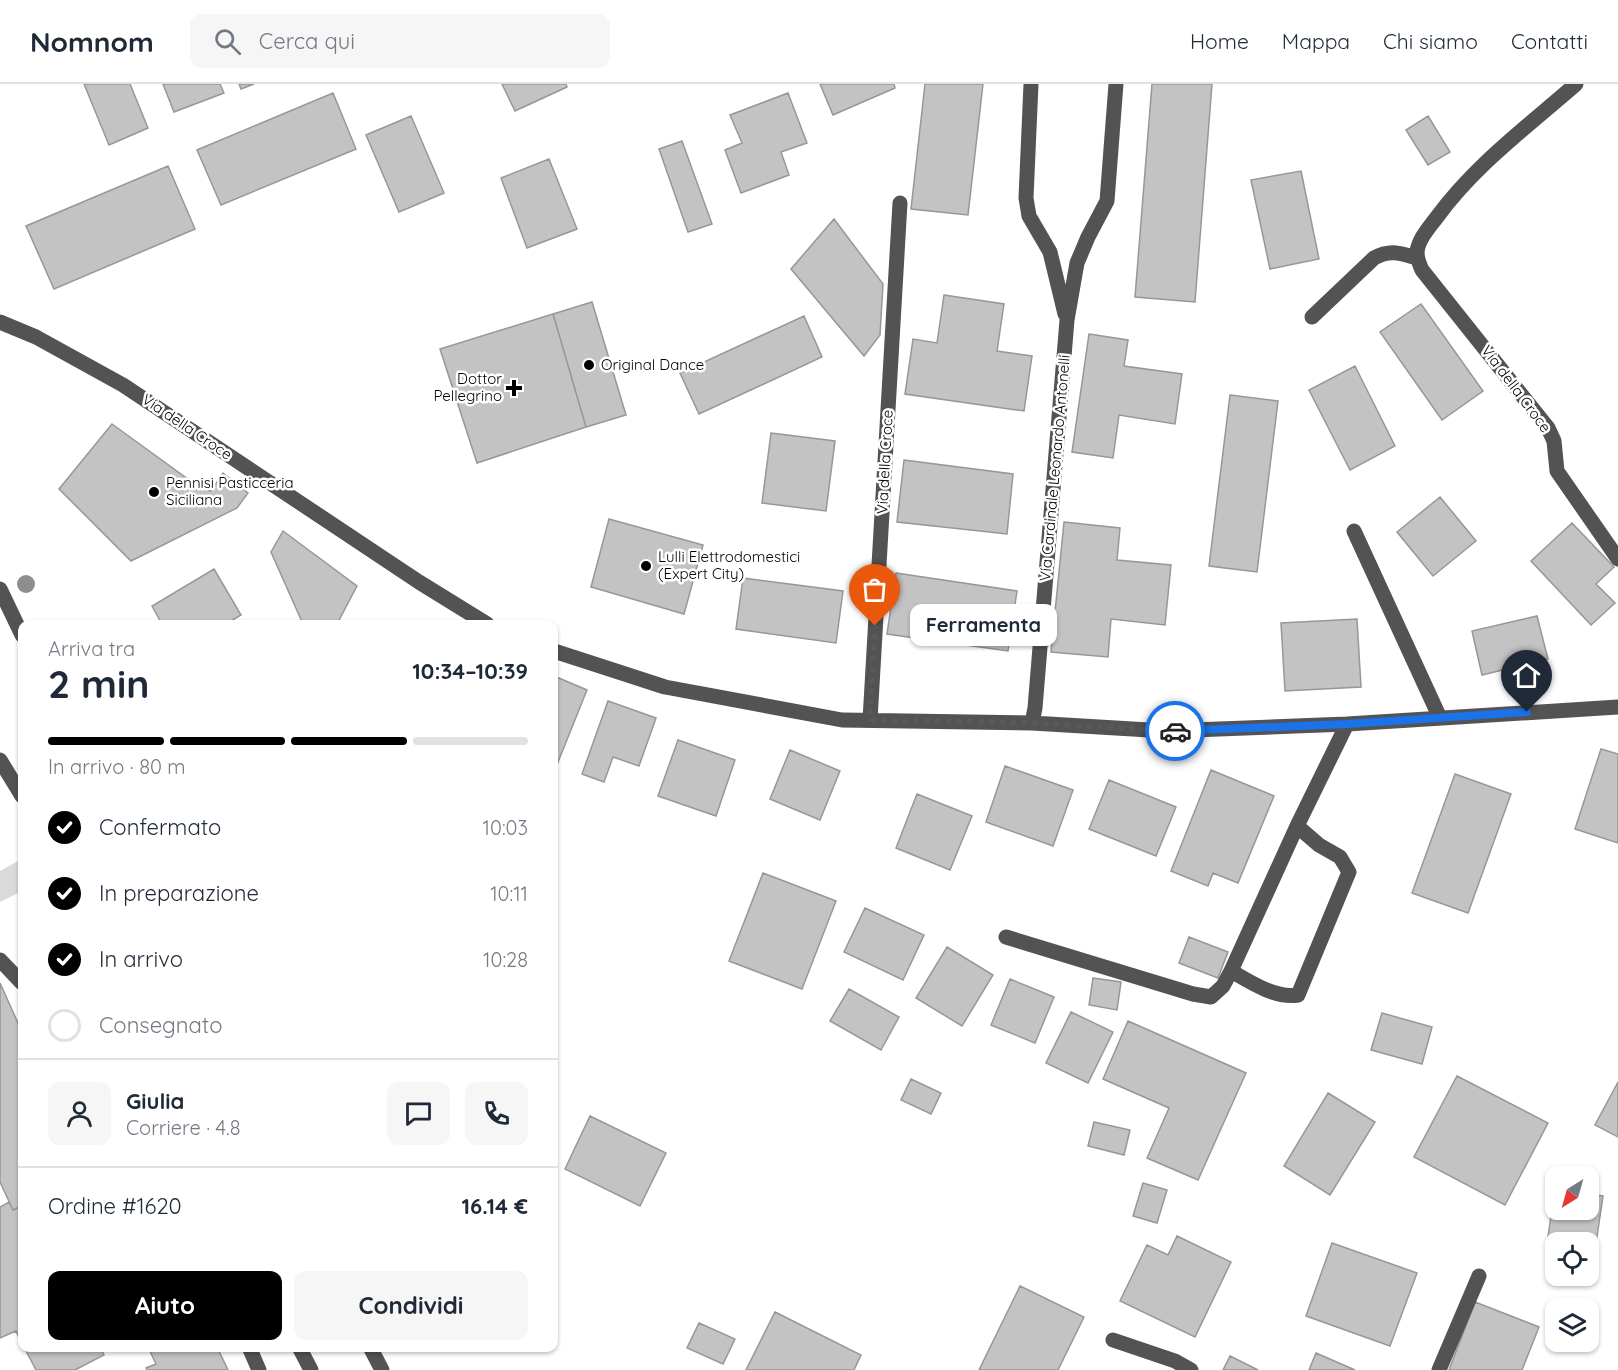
<!DOCTYPE html>
<html lang="it">
<head>
<meta charset="utf-8">
<style>
  body { margin:0; font-family:Quicksand,sans-serif; background:#f6f6f7; color:#1f2937; height:100vh; display:flex; flex-direction:column; font-size:22px; white-space:nowrap }
  * { box-sizing:border-box; margin:0 }
  p { font-size:20px; color:#747a83 }
  .icon { flex:none; width:33px; height:33px; fill:none; stroke:currentColor; stroke-width:2; stroke-linecap:round; stroke-linejoin:round }
  .map { position:relative; flex:1; overflow:hidden }
  .side { position:absolute; left:18px; top:536px; width:540px; height:732px; display:flex; flex-direction:column; background:#fff; border-radius:12px; box-shadow:0 2px 4px #0004 }
  .side>* { flex:none }
  .needle { width:39px; rotate:217deg }
  .buttons { position:absolute; left:1545px; top:1082px; display:grid; gap:12px }
  .buttons a { display:grid; place-items:center; width:54px; height:54px; border-radius:12px; background:#fff; box-shadow:0 2px 4px #0004; font-size:30px }
  .pin { position:absolute; display:grid; place-items:center; width:51px; height:51px; color:#fff; margin:-62px -26px; border-radius:50% 50% 50% 0; rotate:-45deg; box-shadow:0 0 6px #0007 }
  .pin .icon { rotate:45deg }
  .courier { position:absolute; display:grid; place-items:center; width:60px; height:60px; margin:-30px; border:4px solid #1a73e8; border-radius:50%; background:#fff; color:#222; box-shadow:0 2px 8px #0007 }
  .bubble { position:absolute; height:42px; border-radius:12px; background:#fff; box-shadow:0 2px 4px #0004; font-size:20px; font-weight:700; line-height:42px; text-align:center }
  .summary em { font-style:normal; font-weight:700 }
  .summary div { display:flex; flex-direction:column-reverse }
  .summary { display:flex; align-items:center; justify-content:space-between; height:102px; padding:0 30px }
  h1 { font-size:39px; font-weight:700; line-height:45px }
  .bar { display:grid; grid-template-columns:repeat(4,1fr); gap:9px 6px; align-content:center; height:72px; padding:0 30px }
  .bar i { height:8px; border-radius:4px; background:#e0e1e3 }
  .bar .on { background:#000 }
  .bar p { grid-column:span 4 }
  .line { display:flex; align-items:center; gap:15px; padding:0 30px; border-top:2px solid #e0e1e3 }
  .line div { flex:1 }
  .round { display:grid; place-items:center; flex:none; width:63px; height:63px; border-radius:12px; background:#f6f6f7 }
  ol { padding:0 30px; list-style:none }
  li { display:flex; align-items:center; gap:18px; height:66px }
  li p { margin-inline-start:auto }
  li .icon { padding:6px; border-radius:50%; background:#000; color:#fff; stroke-width:4 }
  li:last-child { color:#747a83 }
  li i { width:33px; height:33px; border:3px solid #e0e1e3; border-radius:50% }
  .primary-button { display:flex; gap:12px; margin-top:auto; padding:12px 30px }
  .primary-button a { flex:1; height:69px; border-radius:12px; background:#000; color:#fff; font-size:24px; font-weight:700; line-height:69px; text-align:center }
  .primary-button a+a { background:#f6f6f7; color:#1f2937 }
  header { display:flex; align-items:center; gap:36px; box-sizing:border-box; height:84px; padding:0 30px; background:#fff; border-bottom:2px solid #e0e1e3 }
  header strong { font-size:28px }
  nav { display:flex; gap:33px; margin-inline-start:auto; font-size:21px }
  .search { width:420px; height:54px; background:#f6f6f7; display:flex; align-items:center; gap:15px; box-sizing:border-box; padding:0 21px; border-radius:12px; color:#747a83; font-size:22px }
  .map>svg:first-child { display:block }
  .green { fill:#dadada }
  .building { fill:#c3c3c3; stroke:#979797; stroke-width:1.5 }
  .lines { fill:none; stroke-linecap:round; stroke-linejoin:round }
  .minor { stroke:#535353; stroke-width:15 }
  .tree { fill:#8e8e8e }
  .done { stroke:#595959; stroke-width:6; stroke-dasharray:0 10.8 }
  .route { stroke:#1a73e8; stroke-width:8 }
  .poi-dot { fill:#000; stroke:#fff; stroke-width:2 }
  .labels { text-anchor:middle; stroke-width:5; stroke-linejoin:round; paint-order:stroke }
  .poi-label { font-size:15px; fill:#000; stroke:#fff; text-anchor:start }
  .street-label { font-size:15px; fill:#000; stroke:#fff }
</style>
</head>
<body>
<header>
<strong>Nomnom</strong>
<div class="search"><svg class="icon" aria-label="search" viewBox="0 0 24 24"><circle cx="10" cy="10" r="6"/><path d="M15 15l6 6"/></svg>Cerca qui</div>
<nav><a>Home</a><a>Mappa</a><a>Chi siamo</a><a>Contatti</a></nav>
</header>
<div class="map">
<svg width="1618" height="1286" viewBox="0 0 1618 1286">
  <rect width="100%" height="100%" fill="#fff"/>
  <path class="green" d="M22,775V807L0,818V787Z"/>
  <path class="building" d="M84,0H130L148,44L109,61Z
    M163,0H220L224,9L174,28Z
    M239,0H254L241,5Z
    M502,0H566L567,3L515,27Z
    M820,0H894L895,4L833,31Z
    M925,0H983L968,131L911,125Z
    M1152,0H1212L1195,218L1135,213Z
    M333,9L356,65L221,121L197,66Z
    M788,9L807,59L781,68L789,91L741,109L725,66L742,59L730,31Z
    M411,32L444,109L399,128L366,51Z
    M1428,32L1450,68L1428,81L1406,46Z
    M682,57L712,140L688,148L659,65Z
    M549,75L577,145L527,164L501,94Z
    M168,82L195,145L54,205L26,142Z
    M1301,87L1319,175L1270,185L1251,96Z
    M834,135L883,200L880,251L864,272L791,185Z
    M944,211L1004,220L997,267L1032,272L1024,327L905,310L913,255L937,259Z
    M592,218L626,331L586,343L553,230Z
    M1421,220L1483,307L1442,336L1380,248Z
    M553,230L586,343L477,379L440,265Z
    M804,232L822,273L699,330L680,289Z
    M1089,250L1128,256L1124,282L1182,290L1175,340L1119,331L1113,374L1072,368Z
    M1355,282L1395,362L1350,386L1309,306Z
    M1230,311L1278,317L1257,488L1209,482Z
    M112,340L199,403L211,407L223,389L248,409L237,424L131,477L59,405Z
    M771,349L835,357L826,427L762,419Z
    M904,376L1013,390L1007,450L897,438Z
    M1440,413L1476,457L1433,492L1397,448Z
    M609,435L703,461L684,530L591,503Z
    M1064,438L1120,444L1117,476L1171,481L1165,541L1111,535L1108,573L1051,568Z
    M1572,439L1614,483L1596,500L1615,519L1591,541L1531,477Z
    M283,447L357,502L337,540H303L271,468Z
    M214,485L241,531L231,537L233,540H162L152,522Z
    M896,489L1017,507L1008,567L887,550Z
    M743,494L843,507L836,559L736,545Z
    M1537,532L1548,575L1482,591L1472,547Z
    M1357,535L1361,603L1285,607L1281,539Z
    M554,592L587,606L554,688Z
    M608,617L656,634L639,682L613,673L604,698L582,690Z
    M678,656L735,676L716,732L658,712Z
    M1601,665L1618,670V759L1575,745Z
    M790,666L840,687L820,736L770,715Z
    M1005,682L1073,706L1053,762L986,738Z
    M1211,686L1274,712L1238,799L1213,789L1208,802L1171,787Z
    M1455,690L1511,710L1468,829L1412,809Z
    M1109,696L1176,723L1156,772L1089,745Z
    M917,710L972,732L950,786L896,764Z
    M763,789L836,817L802,905L729,877Z
    M865,824L924,851L903,896L844,868Z
    M1189,853L1228,868L1218,894L1179,879Z
    M947,863L993,891L962,942L916,914Z
    M1093,894L1121,898L1117,926L1089,921Z
    M1010,895L1054,913L1035,959L991,941Z
    M0,899L22,948V1122L13,1126L0,1098Z
    M849,905L899,933L881,966L830,937Z
    M1071,928L1113,948L1088,999L1046,979Z
    M1382,929L1432,943L1422,980L1371,966Z
    M1128,937L1246,989L1198,1096L1147,1074L1169,1024L1103,995Z
    M1457,992L1548,1039L1505,1121L1414,1073Z
    M911,995L941,1009L931,1030L901,1016Z
    M1618,998V1053L1595,1041Z
    M1328,1009L1375,1038L1330,1111L1284,1082Z
    M590,1032L666,1069L640,1122L565,1085Z
    M1094,1038L1130,1046L1124,1071L1088,1062Z
    M1143,1099L1167,1106L1157,1139L1133,1132Z
    M1555,1105L1556,1125H1588V1110L1603,1112L1594,1173L1588,1172V1158H1556V1167L1546,1166Z
    M9,1118L13,1126L22,1122V1260L16,1247L0,1254V1123Z
    M1177,1152L1231,1178L1195,1253L1120,1217L1147,1161L1168,1171Z
    M1332,1159L1417,1189L1390,1262L1306,1232Z
    M1020,1202L1084,1233L1058,1286H979Z
    M1475,1218L1539,1243L1522,1286H1449Z
    M775,1228L861,1271L854,1286H746Z
    M699,1239L735,1255L723,1280L687,1264Z
    M24,1263H100L104,1271L75,1286H36Z
    M148,1263H217L228,1286H147L146,1284L156,1280Z
    M1316,1269L1355,1286H1309Z
    M1230,1272L1258,1286H1223Z"/>
  <g class="lines">
    <path class="minor" d="M1031,0L1026,114L1029,132L1050,168L1065,230
      M1576,0C1528,42 1475,81 1437,133C1431,141 1422,151 1419,160C1415,169 1418,177 1422,186L1548,344L1554,357L1557,387L1618,475
      M1312,233L1374,174C1390,165 1400,169 1417,174
      M0,238L36,253L123,301L419,498L487,540
      M1354,447L1440,634
      M0,505L22,551
      M554,567L665,603L842,636L1032,639L1166,647L1347,640L1618,623
      M870,636L900,119
      M1032,639L1035,624L1067,236L1077,179L1088,153L1107,117L1116,0
      M0,676L22,712
      M1006,853L1193,910L1211,913L1223,902L1231,887L1297,742L1347,640
      M0,876L22,899
      M1231,887C1250,898 1276,915 1298,911L1349,788L1340,773L1319,761L1297,742
      M1113,1256L1175,1277L1191,1286
      M249,1263L259,1286
      M299,1263L311,1286
      M370,1263L382,1286
      M1439,1286L1479,1192"/>
  </g>
  <circle class="tree" cx="26" cy="500" r="9"/>
  <g class="lines">
    <path class="done" d="M875,542L870,636L1032,639L1175,647"/>
    <path class="route" d="M1175,647L1347,640L1527,628"/>
  </g>
  <g class="poi-dot">
    <circle cx="589" cy="281" r="6"/>
    <path d="M511 295h6v6h6v6h-6v6h-6v-6h-6v-6h6z"/>
    <circle cx="154" cy="408" r="6"/>
    <circle cx="646" cy="482" r="6"/>
  </g>
  <g class="labels">
    <g class="poi-label">
      <text x="601" y="286">Original Dance</text>
      <text x="502" y="300" text-anchor="end">Dottor<tspan x="502" dy="17">Pellegrino</tspan></text>
      <text x="166" y="404">Pennisi Pasticceria<tspan x="166" dy="17">Siciliana</tspan></text>
      <text x="658" y="478">Lulli Elettrodomestici<tspan x="658" dy="17">(Expert City)</tspan></text>
    </g>
    <g class="street-label">
      <text transform="translate(1516 305) rotate(53)" y="5">Via della Croce</text>
      <text transform="translate(187 343) rotate(34)" y="5">Via della Croce</text>
      <text transform="translate(885 378) rotate(-87)" y="5">Via della Croce</text>
      <text transform="translate(1055 384) rotate(-85)" y="5">Via Cardinale Leonardo Antonelli</text>
    </g>
  </g>
</svg>
<div class="buttons">
<a><svg class="needle" viewBox="-14 -14 28 28"><path d="M0-13l5 13h-10z" fill="#e53935"/><path d="M0 13l5-13h-10z" fill="#747a83"/></svg></a>
<a><svg class="icon" aria-label="locate" viewBox="0 0 24 24"><circle cx="12" cy="12" r="6"/><path d="M12 2v4M12 18v4M2 12h4M18 12h4"/></svg></a>
<a><svg class="icon" aria-label="layers" viewBox="0 0 24 24"><path d="M12 4l9 5-9 5-9-5zM3 14l9 5 9-5"/></svg></a>
</div>
<div class="pin" style="left:875px;top:542px;background:#ea580c"><svg class="icon" aria-label="bag" viewBox="0 0 24 24"><path d="M5 8h14l-1 12H6zM9 8a3 3 0 0 1 6 0"/></svg></div>
<div class="pin" style="left:1527px;top:628px;background:#1f2937"><svg class="icon" aria-label="home" viewBox="0 0 24 24"><path d="M3 11l9-7 9 7M6 9v11h12V9"/></svg></div>
<div class="courier" style="left:1175px;top:647px"><svg class="icon" aria-label="car" viewBox="0 0 24 24"><path d="M5 17H2v-5l4-1 3-4h7l3 4 3 1v5h-3M9 17h6M6 11h13"/><circle cx="7" cy="17" r="2"/><circle cx="17" cy="17" r="2"/></svg></div>
<div class="bubble" style="left:910px;top:520px;width:147px">Ferramenta</div>
<section class="side">
<div class="summary"><div><h1>2 min</h1><p>Arriva tra</p></div><em>10:34–10:39</em></div>
<div class="bar"><i class="on"></i><i class="on"></i><i class="on"></i><i></i><p>In arrivo · 80 m</p></div>
<ol>
<li><svg class="icon" aria-label="check" viewBox="0 0 24 24"><path d="M5 12l5 5 9-10"/></svg>Confermato<p>10:03</p></li>
<li><svg class="icon" aria-label="check" viewBox="0 0 24 24"><path d="M5 12l5 5 9-10"/></svg>In preparazione<p>10:11</p></li>
<li><svg class="icon" aria-label="check" viewBox="0 0 24 24"><path d="M5 12l5 5 9-10"/></svg>In arrivo<p>10:28</p></li>
<li><i></i>Consegnato</li>
</ol>
<div class="line" style="height:108px"><a class="round"><svg class="icon" aria-label="person" viewBox="0 0 24 24"><circle cx="12" cy="8" r="4"/><path d="M4 21q1-7 8-7t8 7"/></svg></a><div><b>Giulia</b><p>Corriere · 4.8</p></div><a class="round"><svg class="icon" aria-label="chat" viewBox="0 0 24 24"><path d="M4 5h16v11H9l-5 4z"/></svg></a><a class="round"><svg class="icon" aria-label="phone" viewBox="0 0 24 24"><path d="M5 4h4l2 5-3 2q2 4 5 5l2-3 5 2v4C11 20 4 13 5 4z"/></svg></a></div>
<div class="line" style="height:78px"><div>Ordine #1620</div><b>16.14 €</b></div>
<div class="primary-button"><a>Aiuto</a><a>Condividi</a></div>
</section>
</div>
</body>
</html>
